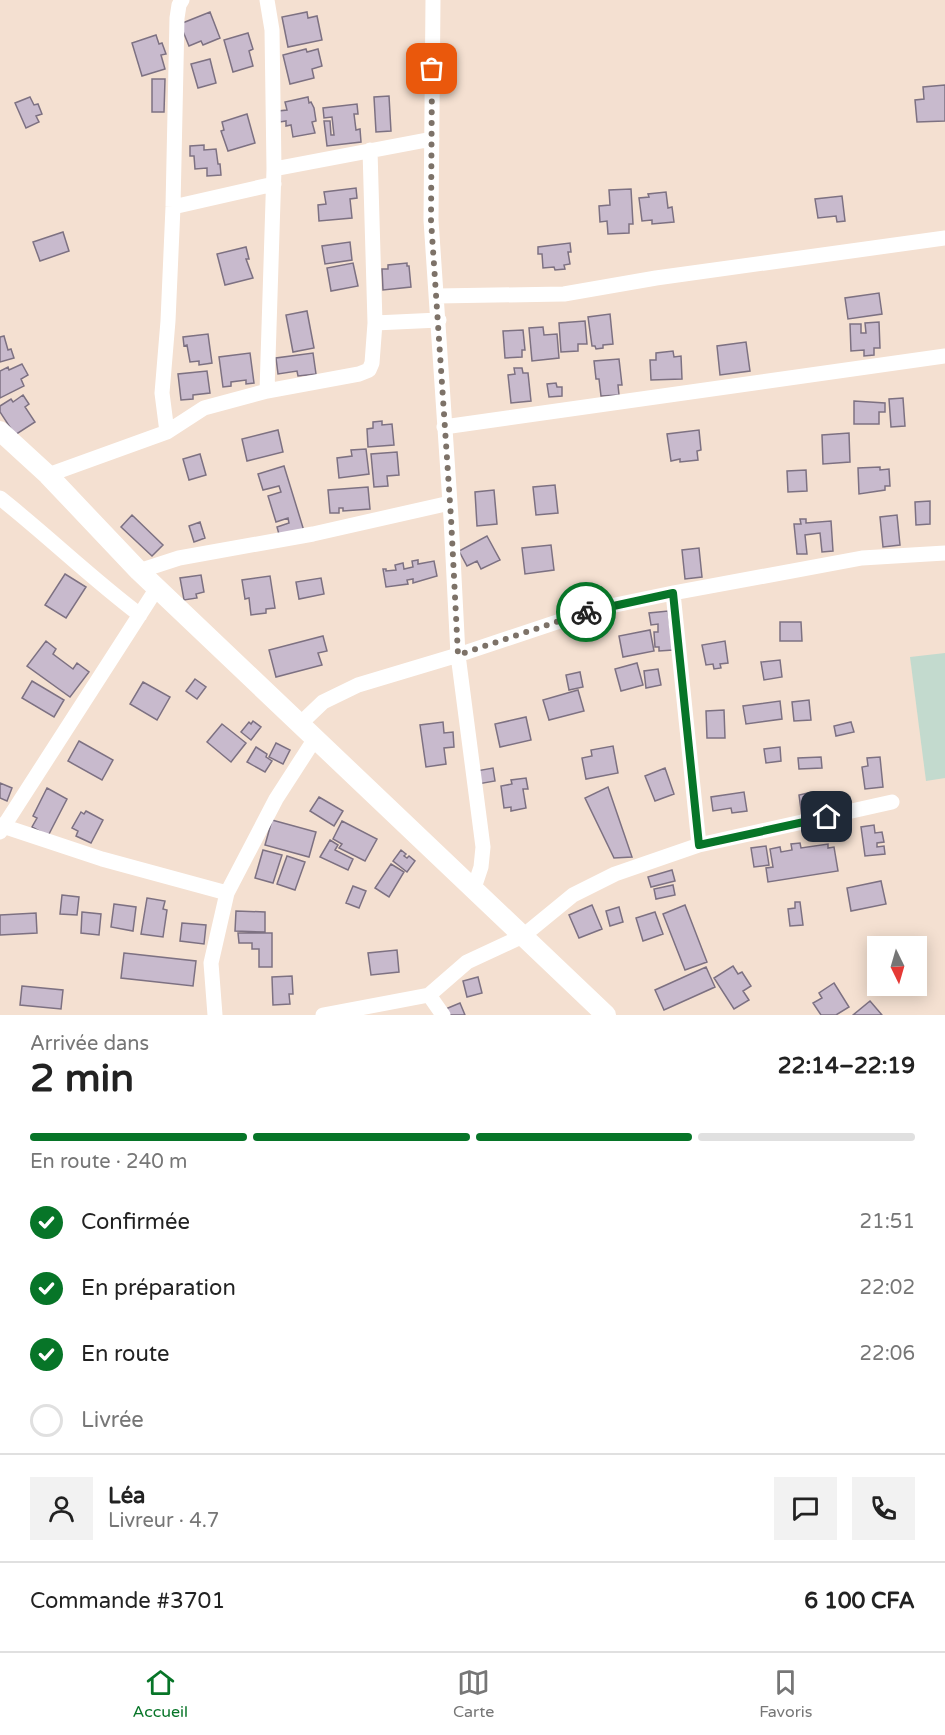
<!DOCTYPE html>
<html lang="fr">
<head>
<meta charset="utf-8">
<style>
  body { margin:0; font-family:"Varela Round",sans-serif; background:#f2f2f2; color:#222; height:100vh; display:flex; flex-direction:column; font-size:22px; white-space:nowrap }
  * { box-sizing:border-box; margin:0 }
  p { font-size:20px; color:#767676 }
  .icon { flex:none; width:33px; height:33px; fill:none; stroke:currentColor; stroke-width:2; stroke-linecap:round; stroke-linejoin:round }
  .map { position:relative; height:1015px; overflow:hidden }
  .sheet { display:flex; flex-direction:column; background:#fff; flex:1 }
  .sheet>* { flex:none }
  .needle { width:39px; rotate:175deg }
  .buttons { position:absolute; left:867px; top:936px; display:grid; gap:12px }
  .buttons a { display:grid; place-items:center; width:60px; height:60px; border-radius:0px; background:#fff; box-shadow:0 3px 15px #0003; font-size:30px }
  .pin { position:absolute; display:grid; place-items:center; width:51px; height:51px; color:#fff; margin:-26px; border-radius:12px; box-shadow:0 3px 9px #0006 }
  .courier { position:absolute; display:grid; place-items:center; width:60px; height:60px; margin:-30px; border:4px solid #077528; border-radius:50%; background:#fff; color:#222; box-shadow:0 2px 8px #0007 }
  .summary em { font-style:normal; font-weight:800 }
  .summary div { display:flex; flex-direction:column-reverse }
  .summary { display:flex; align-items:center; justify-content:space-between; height:102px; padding:0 30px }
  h1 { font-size:39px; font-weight:800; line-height:45px }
  .bar { display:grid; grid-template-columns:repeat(4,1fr); gap:9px 6px; align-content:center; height:72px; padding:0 30px }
  .bar i { height:8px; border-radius:4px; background:#e0e0e0 }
  .bar .on { background:#077528 }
  .bar p { grid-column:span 4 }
  .line { display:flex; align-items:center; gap:15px; padding:0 30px; border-top:2px solid #e0e0e0 }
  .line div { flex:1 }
  .round { display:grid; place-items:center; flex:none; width:63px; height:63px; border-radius:0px; background:#f2f2f2 }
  ol { padding:0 30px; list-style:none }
  li { display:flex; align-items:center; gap:18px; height:66px }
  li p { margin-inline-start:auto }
  li .icon { padding:6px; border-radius:50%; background:#077528; color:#fff; stroke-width:4 }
  li:last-child { color:#767676 }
  li i { width:33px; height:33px; border:3px solid #e0e0e0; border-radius:50% }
  .menu { display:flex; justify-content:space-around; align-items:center; height:84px; border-top:2px solid #e0e0e0; background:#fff; font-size:16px; color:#767676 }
  .menu a { display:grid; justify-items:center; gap:3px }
  .menu .on { color:#077528 }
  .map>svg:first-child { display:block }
  .green { fill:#c3dace }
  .building { fill:#c8bacd; stroke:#7d7182; stroke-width:1.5 }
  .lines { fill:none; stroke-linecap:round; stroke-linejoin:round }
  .minor { stroke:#fff; stroke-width:15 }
  .major { stroke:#fff; stroke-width:20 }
  .done { stroke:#7d7268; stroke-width:6; stroke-dasharray:0 10.8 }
  .route { stroke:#077528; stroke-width:8 }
</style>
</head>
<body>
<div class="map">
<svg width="945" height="1015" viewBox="0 0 945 1015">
  <rect width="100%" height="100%" fill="#f4e0d1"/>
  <path class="green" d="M945,653V778L926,781L910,657Z"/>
  <path class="building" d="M210,12L220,38L203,45L201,41L189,46L180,24Z
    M307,12L308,18L317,16L322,40L288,47L282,17Z
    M248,33L253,49L249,51L253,66L233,72L224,40Z
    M156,35L159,44L162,43L166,54L161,55L165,69L142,76L132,43Z
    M306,49L307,52L318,49L322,66L312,69L314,78L290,84L283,55Z
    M210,59L216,83L198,88L191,64Z
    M152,79H165L164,112H152Z
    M945,85V121L917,122L915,100L924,99L923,87Z
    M389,96L391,131L376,132L374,97Z
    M30,97L34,105L38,104L42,114L36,116L39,122L26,128L15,103Z
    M308,97L309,103L311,102L314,108L316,121L312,122L315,133L293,137L291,125L286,126V121L280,122L278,111L287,110L285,102Z
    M357,104L358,114H354L356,130L360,129L361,142L327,146L324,121H330L331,135H334L332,117L324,118L323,108Z
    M247,114L255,143L228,151L221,131L224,130L222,122Z
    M204,145V150L216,149L218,164H220L221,175L207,176V168L195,169L194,156H190V146Z
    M356,188L357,198L350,199L352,218L319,221L318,205L326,204L324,192Z
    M631,189L633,224H629V233L608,234L607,221L600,222L599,206L610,205L609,190Z
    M666,192L668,208L672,207L674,222L652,224V220L642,221L639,198L649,197L648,194Z
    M842,196L845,221L837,222L836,216L818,218L815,199Z
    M63,232L69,251L40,261L33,242Z
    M350,242L352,260L325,264L322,246Z
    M570,243L571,252H568L570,264L564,265L565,269L555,270L554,267L543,268L542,254H538V247Z
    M246,247L249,259H246L253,278L225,285L217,254Z
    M353,263L358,286L331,291L327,268Z
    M407,263V266H409L411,287L383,290L382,269H388V265Z
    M879,293L882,314L848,319L845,298Z
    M307,311L314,348L293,352L286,315Z
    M610,314L613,344L603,345V348L596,349L595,346H592L588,317Z
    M585,321L587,344H578V351L561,352L559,323Z
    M879,322L880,348H874V355L864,356V350L851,351L850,324H861V333H866L865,323Z
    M543,327L544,335L557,334L559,358L532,361L529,328Z
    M523,330L525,350H522V357L505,358L503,331Z
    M208,334L212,363L199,365V361L190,362L187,345L184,346L183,337Z
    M4,336L8,350L11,349L14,358L0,362V337Z
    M746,342L750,371L720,375L717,346Z
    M673,351L674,357L681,356L682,379L651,380L650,360H656V353Z
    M250,353L254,383L246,384V380L231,382V386L223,387L219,357Z
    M313,353L316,374L298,376L297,371L278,374L276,358Z
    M619,359L622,385H618L619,395L601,396L599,379H596L594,361Z
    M22,364L28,375L21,379L24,386L0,398V371L8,367L9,370Z
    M514,368H522L523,373H528L531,401L511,403L508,375L515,374Z
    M207,371L210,393L193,395V399L181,400L178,374Z
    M556,383L557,387H562V396L549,397L547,384Z
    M23,395L29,404L25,407L35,422L15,435L0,412V406L11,399L13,402Z
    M903,398L905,426L891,427L889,399Z
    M854,401L885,403V412H879V424H854Z
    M382,421V425L392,424L394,445L368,447L367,429L373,428V422Z
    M278,430L283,452L247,461L242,439Z
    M699,430L701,450L697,451L698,460L680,462V459L671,461L667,434Z
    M849,433L850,462L823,464L822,435Z
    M366,449L369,474L339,478L337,458L352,456L351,450Z
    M397,452L399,475L387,476L388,486L374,487L371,454Z
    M200,454L206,475L189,480L183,459Z
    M284,466L304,531L280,538L277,527L289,523L288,518L276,522L268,496L281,492L279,486L263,490L258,474Z
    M880,467V470L889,469L890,486H885V490L859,494L858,468Z
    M806,470L807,491L788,492L787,471Z
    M555,485L558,513L536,515L533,487Z
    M368,487L370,509L343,511V508H339V513H330L328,490Z
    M494,490L497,524L477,526L475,492Z
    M930,501V524L916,525L915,502Z
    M132,515L163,545L152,556L121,527Z
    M897,515L900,545L883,547L880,517Z
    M800,519H806V523L831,521L833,551L822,552L820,533L805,535L807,554H797L794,524H801Z
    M200,522L205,538L194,542L189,526Z
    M487,536L500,560L481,569L477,561L467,566L459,551Z
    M551,545L554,570L525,574L522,548Z
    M699,548L702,577L685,579L682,550Z
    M418,560V564L434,561L437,576L413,583V579L407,580L408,584L386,587L383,569H386V571L396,570L395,565L403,563L404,569L413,567L412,561Z
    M65,574L86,587L66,618L45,605Z
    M201,575L204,592L196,594L197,598L184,600L180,578Z
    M270,576L275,608L266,609V613L251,615L249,598L245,599L242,580Z
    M321,578L324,594L299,599L296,582Z
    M601,587L602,599H605V606L593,607L592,588Z
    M668,611L673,650L659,651V647H655L654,632H658V624L651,625L649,613Z
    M780,622H801L802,641H780Z
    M650,630L654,651L623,657L619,636Z
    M323,636L327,651L318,653L322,665L276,677L269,650Z
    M46,641L56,649L53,654L73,669L77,663L89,672L70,697L27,666Z
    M725,641L728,663L720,664L721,668L714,669L713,664L706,665L702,645Z
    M780,660L782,677L764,680L761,662Z
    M637,663L643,685L621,691L615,669Z
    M658,669L661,685L646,688L644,671Z
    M580,672L583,687L569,690L566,675Z
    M195,679L206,687L197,699L186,691Z
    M32,681L64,700L54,717L22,698Z
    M143,682L170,697L157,720L130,704Z
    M578,690L584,711L549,720L543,700Z
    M809,700L811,720L794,721L792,702Z
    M780,701L782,719L746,724L743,706Z
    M724,710L725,738H707L706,711Z
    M526,717L531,740L500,747L495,724Z
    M253,721L261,727L251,740L241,732L249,722L251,724Z
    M443,722L444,733L453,732L454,747L444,748L446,764L426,767L420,725Z
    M851,722L854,732L836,736L834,726Z
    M222,724L246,743L231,762L207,742Z
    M79,741L113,760L102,780L68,761Z
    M276,743L290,750L283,764L269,757Z
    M613,746L618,773L586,779L582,758L592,756L591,750Z
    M256,747L267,754L266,757L272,761L265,772L247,762Z
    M780,747L781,761L766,763L764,749Z
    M821,757L822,768L799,769L798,758Z
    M880,757L883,787L865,789L862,767L868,766L867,758Z
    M493,768L495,781L478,784L476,771Z
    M665,768L674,794L655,801L645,776Z
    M526,778L528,789H523L526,808L511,811V807L504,808L501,786L512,784L511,780Z
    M0,783L12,788L7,801L0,798Z
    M608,787L632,857L614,858L585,798Z
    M47,788L67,799L48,836L32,827L37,818L33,816Z
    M744,792L747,811L732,813L731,808L713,811L711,797Z
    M808,793L811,816L802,817L799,795Z
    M319,797L343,811L334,826L310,811Z
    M86,811L103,820L91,843L76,836L78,831L72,828L81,812L84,814Z
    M272,820L316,832L309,857L265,845Z
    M342,821L377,839L365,861L339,848L342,844L333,839Z
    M874,825L875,833L882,832L884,842L877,843V847L884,846L885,854L865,856L861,827Z
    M330,840L338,845L335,850L353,859L348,870L320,857Z
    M800,843L801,848L828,844V848L834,847L838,871L768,882L766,868L773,867L770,849L780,847L781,852L792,850L791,844Z
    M766,846L769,865L754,867L751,848Z
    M263,850L282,855L273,883L255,878Z
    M401,850L406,854L404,856L407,858L409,856L415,861L407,872L393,861Z
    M287,856L305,862L295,890L277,884Z
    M391,864L404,872L389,897L375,888Z
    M672,870L675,881L651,887L648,877Z
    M881,881L886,904L851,911L847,888Z
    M673,885L675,895L656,899L654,889Z
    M353,886L366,891L359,908L346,903Z
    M62,895L79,897L77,915L60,914Z
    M147,898L165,901L163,909L167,910L163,937L141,934Z
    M795,902H800L803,925L790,926L788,909L795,908Z
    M114,904L136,907L133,931L111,927Z
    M592,905L602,929L579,938L569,915Z
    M685,905L707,962L685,970L663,914Z
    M619,907L623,922L610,926L606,911Z
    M236,911L265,912V932L235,931Z
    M82,912L101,914L99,935L81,933Z
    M655,912L663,934L643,941L636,918Z
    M36,913L37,933L0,935V915Z
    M182,923L206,925L204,944L180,941Z
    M238,933H272V967H259V949H252V943H239Z
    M397,950L399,972L371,975L368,953Z
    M124,953L196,961L193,986L121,978Z
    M733,966L738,974L742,972L751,986L743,991L749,1000L734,1009L714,978Z
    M706,967L715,987L664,1010L655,990Z
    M292,976L293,994H289L290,1004L273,1005L272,977Z
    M478,977L482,993L467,997L463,981Z
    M834,983L849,1007L836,1015H821L813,1003L822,998L819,993Z
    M22,986L63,990L61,1009L20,1005Z
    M870,1001L882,1015H853Z
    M460,1003L465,1015H437L436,1013Z"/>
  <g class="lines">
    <path class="minor" d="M267,0L272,30L274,169L267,391
      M433,0L431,220L451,518L458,655L483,847L481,867L474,888
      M370,150L375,323
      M274,169L432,139
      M173,207L274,184
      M437,296L564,294L656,278L945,238
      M444,427L945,356
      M167,432L162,393L168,321L173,207L177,18L179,5L182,0
      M48,475L167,432L204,408L267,391L359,374L369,370L372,363L375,323L439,320
      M0,498C48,536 91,578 140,615
      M139,571L179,558L313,534L450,503
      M673,593L699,845
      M301,723L323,702L358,685L458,655L596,609L673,593L862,558L945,553
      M0,825L102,859L227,893
      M0,832L157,588
      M429,995L443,1015
      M215,1015L211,963L227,893L276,799L316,737
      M323,1015L429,995L467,962L523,936L573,895L615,874L699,845L892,802"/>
    <path class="major" d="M0,431L48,475L139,571L606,1015"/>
  </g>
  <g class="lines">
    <path class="done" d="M432,69L431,220L451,518L458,655L586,612"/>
    <path class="route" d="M586,612L673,593L699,845L827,817"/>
  </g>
</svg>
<div class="buttons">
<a><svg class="needle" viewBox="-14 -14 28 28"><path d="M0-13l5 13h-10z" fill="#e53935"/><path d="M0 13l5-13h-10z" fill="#767676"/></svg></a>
</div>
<div class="pin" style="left:432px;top:69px;background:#ea580c"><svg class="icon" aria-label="bag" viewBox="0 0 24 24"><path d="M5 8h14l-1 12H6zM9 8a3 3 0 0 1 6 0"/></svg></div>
<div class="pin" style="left:827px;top:817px;background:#1f2937"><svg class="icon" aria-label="home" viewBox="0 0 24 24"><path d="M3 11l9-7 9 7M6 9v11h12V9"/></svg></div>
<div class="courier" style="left:586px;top:612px"><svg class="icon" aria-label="bike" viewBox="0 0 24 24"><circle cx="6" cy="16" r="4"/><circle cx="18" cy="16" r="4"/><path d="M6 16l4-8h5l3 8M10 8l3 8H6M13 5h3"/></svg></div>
</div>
<section class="sheet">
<div class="summary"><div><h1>2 min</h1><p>Arrivée dans</p></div><em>22:14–22:19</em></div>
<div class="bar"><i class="on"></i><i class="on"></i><i class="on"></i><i></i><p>En route · 240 m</p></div>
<ol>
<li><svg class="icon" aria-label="check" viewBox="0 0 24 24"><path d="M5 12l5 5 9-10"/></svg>Confirmée<p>21:51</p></li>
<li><svg class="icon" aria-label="check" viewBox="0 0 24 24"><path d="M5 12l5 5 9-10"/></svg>En préparation<p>22:02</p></li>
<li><svg class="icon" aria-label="check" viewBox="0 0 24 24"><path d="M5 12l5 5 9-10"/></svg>En route<p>22:06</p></li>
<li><i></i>Livrée</li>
</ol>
<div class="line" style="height:108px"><a class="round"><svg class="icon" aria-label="person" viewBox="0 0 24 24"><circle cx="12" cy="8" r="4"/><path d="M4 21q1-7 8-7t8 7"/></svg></a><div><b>Léa</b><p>Livreur · 4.7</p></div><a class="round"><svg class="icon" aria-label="chat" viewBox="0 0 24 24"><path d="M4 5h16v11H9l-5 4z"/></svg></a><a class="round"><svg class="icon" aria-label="phone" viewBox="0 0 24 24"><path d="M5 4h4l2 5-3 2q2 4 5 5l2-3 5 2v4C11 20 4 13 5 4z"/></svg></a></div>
<div class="line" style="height:78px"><div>Commande #3701</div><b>6 100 CFA</b></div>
</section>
<nav class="menu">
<a class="on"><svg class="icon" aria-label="home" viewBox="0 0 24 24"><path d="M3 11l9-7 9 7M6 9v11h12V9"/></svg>Accueil</a>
<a><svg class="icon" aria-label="map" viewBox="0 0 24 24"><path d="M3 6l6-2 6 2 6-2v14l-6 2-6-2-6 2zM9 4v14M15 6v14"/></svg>Carte</a>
<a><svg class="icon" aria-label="saved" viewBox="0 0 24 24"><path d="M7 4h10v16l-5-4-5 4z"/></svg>Favoris</a>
</nav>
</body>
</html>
